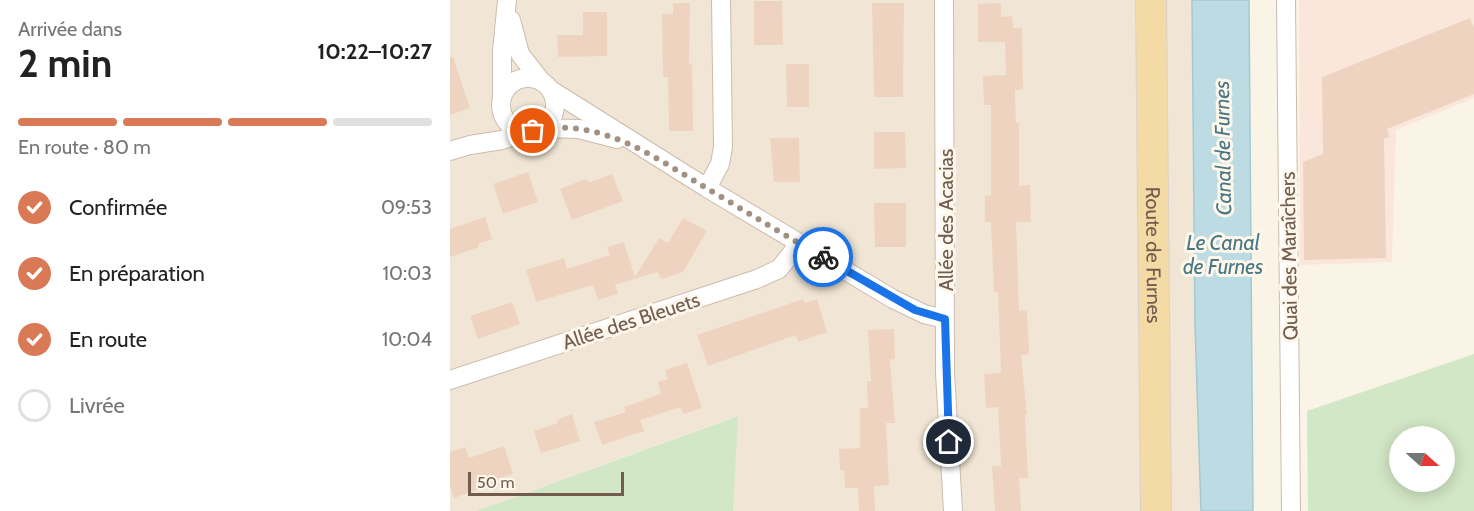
<!DOCTYPE html>
<html lang="fr">
<head>
<meta charset="utf-8">
<style>
  body { margin:0; font-family:Cabin,sans-serif; background:#f2f2f2; color:#222; height:100vh; display:flex; flex-direction:column; font-size:22px; white-space:nowrap }
  * { box-sizing:border-box; margin:0 }
  p { font-size:20px; color:#767676 }
  .icon { flex:none; width:33px; height:33px; fill:none; stroke:currentColor; stroke-width:2; stroke-linecap:round; stroke-linejoin:round }
  .map { position:relative; flex:1; overflow:hidden }
  .side { display:flex; flex-direction:column; background:#fff; width:450px }
  .side>* { flex:none }
  .needle { width:39px; rotate:111deg }
  .buttons { position:absolute; left:939px; top:426px; display:grid; gap:12px }
  .buttons a { display:grid; place-items:center; width:66px; height:66px; border-radius:50%; background:#fff; box-shadow:0 3px 15px #0003; font-size:30px }
  .scale { position:absolute; left:18px; bottom:15px; width:156px; box-sizing:border-box; padding-left:6px; border:3px solid #725c4d; border-top:0; font-size:16px; line-height:21px; white-space:nowrap; color:#725c4d; -webkit-text-stroke:4px #fdf7ec; paint-order:stroke }
  .pin { position:absolute; display:grid; place-items:center; width:51px; height:51px; color:#fff; margin:-26px; border:3px solid #fff; border-radius:50%; box-shadow:0 2px 6px #0007 }
  .courier { position:absolute; display:grid; place-items:center; width:60px; height:60px; margin:-30px; border:4px solid #1a73e8; border-radius:50%; background:#fff; color:#222; box-shadow:0 2px 8px #0007 }
  .overview em { font-style:normal; font-weight:700 }
  .overview div { display:flex; flex-direction:column-reverse }
  .overview { display:flex; align-items:center; justify-content:space-between; height:102px; padding:0 18px }
  h1 { font-size:39px; font-weight:700; line-height:45px }
  .bar { display:grid; grid-template-columns:repeat(4,1fr); gap:9px 6px; align-content:center; height:72px; padding:0 18px }
  .bar i { height:8px; border-radius:4px; background:#e0e0e0 }
  .bar .active { background:#da7955 }
  .bar p { grid-column:span 4 }
  ol { padding:0 18px; list-style:none }
  li { display:flex; align-items:center; gap:18px; height:66px }
  li p { margin-inline-start:auto }
  li .icon { padding:6px; border-radius:50%; background:#da7955; color:#fff; stroke-width:4 }
  li:last-child { color:#767676 }
  li i { width:33px; height:33px; border:3px solid #e0e0e0; border-radius:50% }
  main { display:flex; flex:1; min-height:0 }
  .map>svg:first-child { display:block }
  .residential { fill:#f1e6d5 }
  .commercial { fill:#fae6db }
  .green { fill:#d2e7c6; fill-rule:evenodd }
  .water { fill:#bcdbe2; stroke:#a3cad3; stroke-width:1.5 }
  .building { fill:#eed4c0 }
  .lines { fill:none; stroke-linecap:round; stroke-linejoin:round }
  .street-casing { stroke:#cbbcad; stroke-width:20 }
  .primary-casing { stroke:#d8d1cd; stroke-width:32 }
  .street { stroke:#fff; stroke-width:18 }
  .primary { stroke:#f4daa4; stroke-width:30 }
  .done { stroke:#a29183; stroke-width:6; stroke-dasharray:0 10.8 }
  .route { stroke:#1a73e8; stroke-width:8 }
  .labels { text-anchor:middle; stroke-width:6; stroke-linejoin:round; paint-order:stroke }
  .street-label { font-size:20px; fill:#725c4d; stroke:#fdf7ec }
  .water-label { font-size:21px; font-style:italic; fill:#487783; stroke:#fdf7ec }
</style>
</head>
<body>
<main>
<section class="side">
<div class="overview"><div><h1>2 min</h1><p>Arrivée dans</p></div><em>10:22–10:27</em></div>
<div class="bar"><i class="active"></i><i class="active"></i><i class="active"></i><i></i><p>En route · 80 m</p></div>
<ol>
<li><svg class="icon" aria-label="check" viewBox="0 0 24 24"><path d="M5 12l5 5 9-10"/></svg>Confirmée<p>09:53</p></li>
<li><svg class="icon" aria-label="check" viewBox="0 0 24 24"><path d="M5 12l5 5 9-10"/></svg>En préparation<p>10:03</p></li>
<li><svg class="icon" aria-label="check" viewBox="0 0 24 24"><path d="M5 12l5 5 9-10"/></svg>En route<p>10:04</p></li>
<li><i></i>Livrée</li>
</ol>
</section>
<div class="map">
<svg width="1024" height="511" viewBox="0 0 1024 511">
  <rect width="100%" height="100%" fill="#faf4e6"/>
  <path class="residential" d="M0,0H781L787,511H283L287,416L26,511H0Z"/>
  <path class="commercial" d="M849,0H1024V98L946,130L942,262L850,265Z"/>
  <path class="green" d="M1024,354V511H858L857,411ZM994,436V482H950V436Z
    M288,416L283,511H26Z"/>
  <path class="water" d="M742,0H799L803,511H751L745,325Z"/>
  <path class="building" d="M304,1H332L333,45H304Z
    M223,3H240L239,65L242,64L243,131H219L218,77H213L212,14H223Z
    M422,3H454L453,97H424Z
    M551,3V17L562,16L563,28H572L573,89L565,90L566,123H569V186L580,185L581,222H566L569,311L577,310L579,354L571,355L577,414L575,415L578,478H569L571,511H545L542,466H551L548,407L536,408L534,374L551,373L548,292H544L541,222H535V196L541,195V105H534L533,76L556,75L555,42H528V4Z
    M133,12H157V56L108,57L107,35H133Z
    M1020,18L1024,28V94L937,129L939,137L934,139L936,258L854,260L853,162L873,154L872,77Z
    M0,57H3L20,108L0,115Z
    M336,64H359V107H337Z
    M424,132H455L456,168L424,169Z
    M320,138H349L350,182H324Z
    M78,172L88,202L53,214L43,184Z
    M162,174L173,201L122,220L110,189L135,179L141,182Z
    M424,203H456V247H425Z
    M35,217L42,239L28,244L29,247L0,257V229Z
    M233,218L257,231L233,272L212,279L207,272L165,285L168,294L148,300L143,285L86,302L76,270L114,258L117,269L160,255L157,247L174,242L185,277L209,238L218,243Z
    M353,299L355,303L367,299L377,332L348,342L346,335L258,366L247,335Z
    M62,302L70,324L28,339L20,316Z
    M444,329L445,359L440,360L445,423H436L439,485L424,486L425,511H409L408,488H395L394,470H390L389,449L410,448V408H418L417,381H421L418,330Z
    M237,363L252,408L233,414L231,407L190,420L194,431L152,445L144,422L176,412L174,407L211,394L208,382L218,379L215,370Z
    M122,414L130,441L91,453L84,431L108,423L107,420Z
    M54,446L63,474L28,485L29,489L4,498L0,486V452L15,447L19,458Z"/>
  <g class="lines">
    <g class="street-casing">
      <path id="street" d="M494,0L495,373L503,511
        M836,0L841,511
        M61,20L70,54L91,81
        M51 105a27 27 0 1 1 54 0a27 27 0 1 1-54 0Z
        M101,90L257,188L443,299L474,314L495,319
        M52,98V51L57,0
        M92,128L129,129L167,139
        M0,151L20,145L52,140L76,132
        M257,188L270,164L273,147L271,0
        M0,380L307,279L329,269L349,244"/>
    </g>
    <g class="primary-casing">
      <g id="primary">
        <path id="s1" d="M701,0L706,511"/>
      </g>
    </g>
    <use href="#street" class="street"/>
    <use href="#primary" class="primary"/>
  </g>
  <g class="lines">
    <path class="done" d="M83,131C150,115 208,160 263,192C300,214 336,236 373,257"/>
    <path class="route" d="M373,257L465,310L495,319L499,442"/>
  </g>
  <g class="labels">
    <g class="street-label">
      <text transform="translate(496 220) rotate(-90)" y="7">Allée des Acacias</text>
      <text dy="7" stroke="none"><textPath href="#s1" startOffset="255">Route de Furnes</textPath></text>
      <text transform="translate(839 256) rotate(-91)" y="7">Quai des Maraîchers</text>
      <text transform="translate(181 321) rotate(-18)" y="7">Allée des Bleuets</text>
    </g>
    <g class="water-label">
      <text transform="translate(773 148) rotate(-91)" y="7">Canal de Furnes</text>
      <text x="773" y="250">Le Canal<tspan x="773" dy="24">de Furnes</tspan></text>
    </g>
  </g>
</svg>
<div class="buttons">
<a><svg class="needle" viewBox="-14 -14 28 28"><path d="M0-13l5 13h-10z" fill="#e53935"/><path d="M0 13l5-13h-10z" fill="#767676"/></svg></a>
</div>
<div class="scale">50 m</div>
<div class="pin" style="left:83px;top:131px;background:#ea580c"><svg class="icon" aria-label="bag" viewBox="0 0 24 24"><path d="M5 8h14l-1 12H6zM9 8a3 3 0 0 1 6 0"/></svg></div>
<div class="pin" style="left:499px;top:442px;background:#1f2937"><svg class="icon" aria-label="home" viewBox="0 0 24 24"><path d="M3 11l9-7 9 7M6 9v11h12V9"/></svg></div>
<div class="courier" style="left:373px;top:257px"><svg class="icon" aria-label="bike" viewBox="0 0 24 24"><circle cx="6" cy="16" r="4"/><circle cx="18" cy="16" r="4"/><path d="M6 16l4-8h5l3 8M10 8l3 8H6M13 5h3"/></svg></div>
</div>
</main>
</body>
</html>
